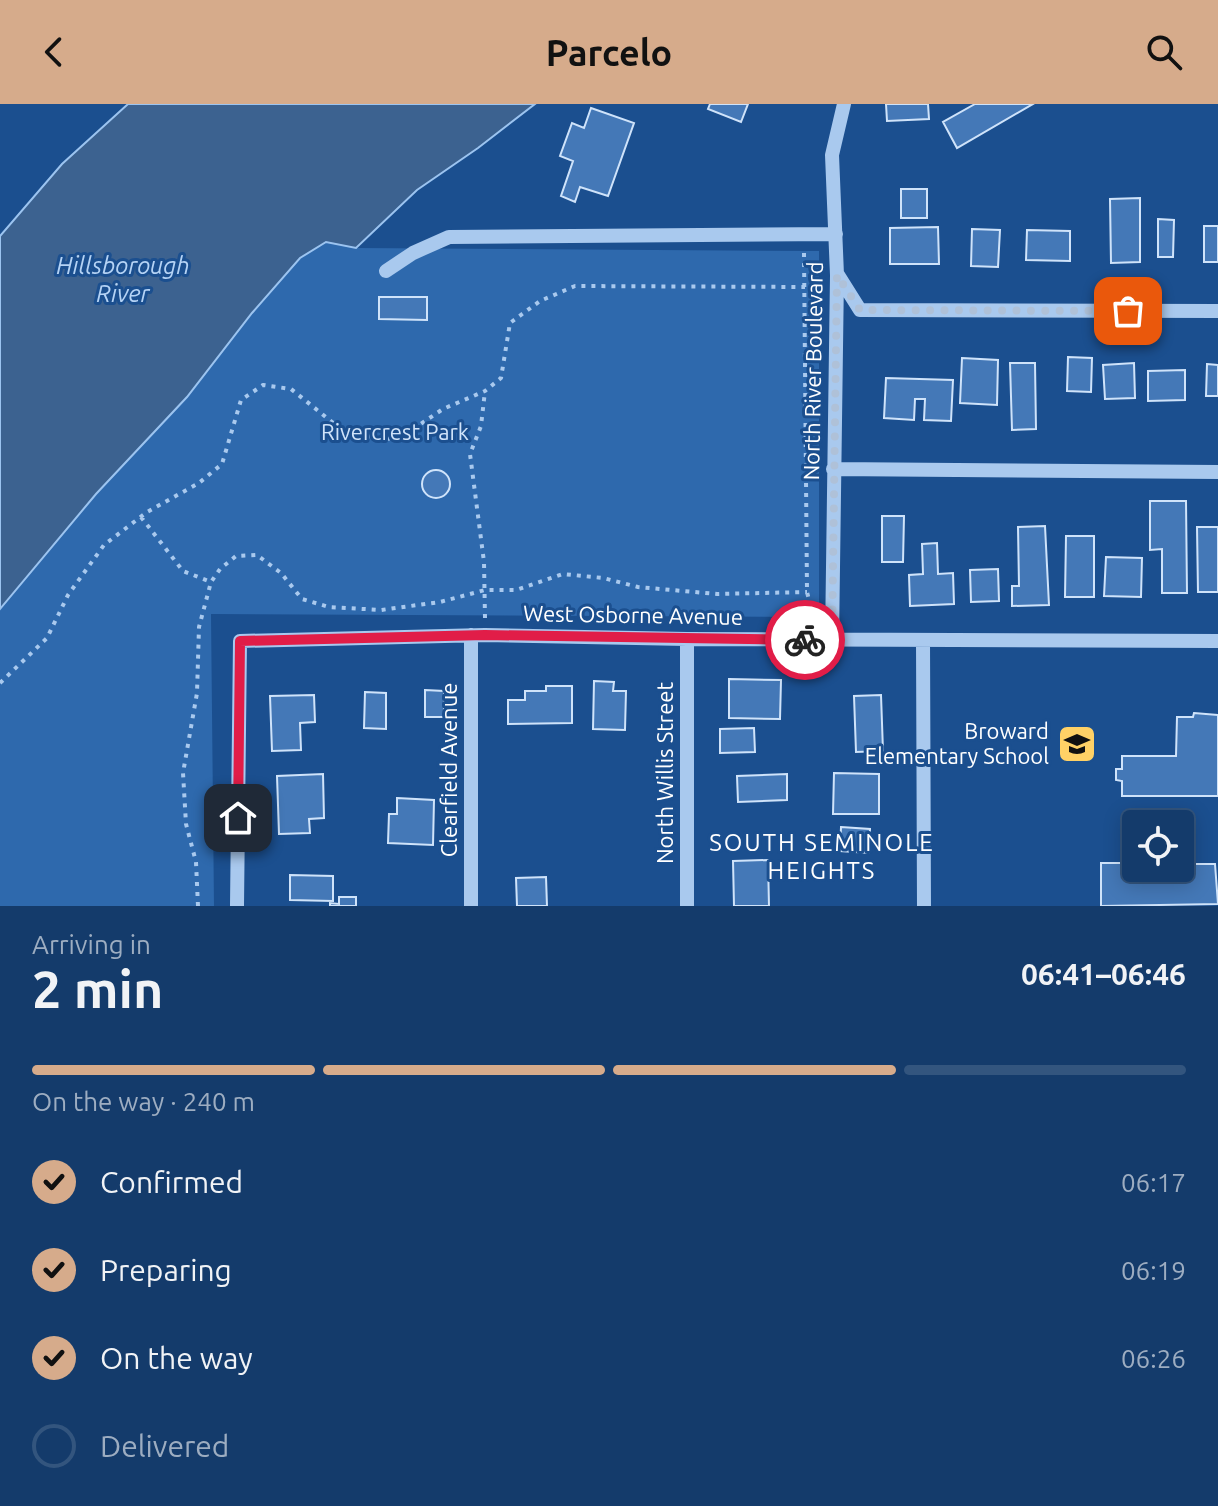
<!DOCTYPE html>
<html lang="en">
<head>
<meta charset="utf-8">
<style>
  body { margin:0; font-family:Ubuntu,sans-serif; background:#214673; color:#f1f3f6; height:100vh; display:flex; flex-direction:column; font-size:30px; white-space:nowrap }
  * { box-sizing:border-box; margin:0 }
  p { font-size:26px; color:#9dadc1 }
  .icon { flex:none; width:44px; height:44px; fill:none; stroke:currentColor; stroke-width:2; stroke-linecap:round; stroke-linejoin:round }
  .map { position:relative; height:802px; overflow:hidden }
  .details { display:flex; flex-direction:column; background:#143b6b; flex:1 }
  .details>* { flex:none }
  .controls { position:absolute; left:1122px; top:706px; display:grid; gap:16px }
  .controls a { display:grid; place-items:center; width:72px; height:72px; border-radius:8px; background:#143b6b; box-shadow:0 4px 20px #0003,0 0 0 2px #33557e; font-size:40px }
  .pin { position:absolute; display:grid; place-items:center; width:68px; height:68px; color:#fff; margin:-34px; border-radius:16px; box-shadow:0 4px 12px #0006 }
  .courier { position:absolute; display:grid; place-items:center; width:80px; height:80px; margin:-40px; border:6px solid #e11d48; border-radius:50%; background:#fff; color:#222; box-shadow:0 2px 10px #0007 }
  .summary em { font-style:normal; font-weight:600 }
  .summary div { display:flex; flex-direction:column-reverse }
  .summary { display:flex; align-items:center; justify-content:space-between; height:136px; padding:0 32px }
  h1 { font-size:52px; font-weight:600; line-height:60px }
  .bar { display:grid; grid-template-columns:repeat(4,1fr); gap:12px 8px; align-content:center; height:96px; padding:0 32px }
  .bar i { height:10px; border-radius:6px; background:#33557e }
  .bar .selected { background:#d6ab8b }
  .bar p { grid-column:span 4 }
  ol { padding:0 32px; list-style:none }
  li { display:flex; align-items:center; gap:24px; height:88px }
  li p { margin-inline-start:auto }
  li .icon { padding:8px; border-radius:50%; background:#d6ab8b; color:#111; stroke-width:4 }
  li:last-child { color:#9dadc1 }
  li i { width:44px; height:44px; border:4px solid #33557e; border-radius:50% }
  header { display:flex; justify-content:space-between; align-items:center; height:104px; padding:0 32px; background:#d6ab8b; color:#111; font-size:36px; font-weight:600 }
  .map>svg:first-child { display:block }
  .green { fill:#2e69ad }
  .water { fill:#3c6290; stroke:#9cc4f0; stroke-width:2 }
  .building { fill:#4478b7; stroke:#cfe3fa; stroke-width:2 }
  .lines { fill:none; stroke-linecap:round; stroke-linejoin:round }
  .path { stroke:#a9c9ee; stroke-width:4; stroke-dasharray:4 6; stroke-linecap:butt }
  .minor { stroke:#a9c9ee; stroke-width:14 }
  .done { stroke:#afc1d8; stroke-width:8; stroke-dasharray:0 14.4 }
  .route { stroke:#e11d48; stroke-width:10 }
  .labels { text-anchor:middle; stroke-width:6; stroke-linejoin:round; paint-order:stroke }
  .street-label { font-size:22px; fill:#fff; stroke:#1b4f8f }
  .park-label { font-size:22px; fill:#cfe3fa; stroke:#1b4f8f }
  .poi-label { font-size:22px; fill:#fff; stroke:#1b4f8f; text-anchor:end }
  .water-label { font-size:24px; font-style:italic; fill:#b5d3f5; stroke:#1b4f8f }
  .neighbourhood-label { font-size:24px; letter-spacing:2px; fill:#fff; stroke:#1b4f8f }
</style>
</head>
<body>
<header><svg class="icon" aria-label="back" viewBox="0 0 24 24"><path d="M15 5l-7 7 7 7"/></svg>Parcelo<svg class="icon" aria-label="search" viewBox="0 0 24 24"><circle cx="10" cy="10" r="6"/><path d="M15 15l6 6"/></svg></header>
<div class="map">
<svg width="1218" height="802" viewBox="0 0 1218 802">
  <rect width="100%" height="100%" fill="#1b4f8f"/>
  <path class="green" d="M326,138L356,144L819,147V513L211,510L214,802H0V505L96,390L187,293L252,209L300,154Z"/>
  <path class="water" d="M128,0H535L478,44L417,86L356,144L326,138L300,154L252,209L187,293L96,390L0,505V132L62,60Z"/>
  <path class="building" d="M710,0H748L741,18L708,5Z
    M886,0H928L929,15L887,17Z
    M975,0H1033L957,44L943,18Z
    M591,4L634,19L608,92L580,83L575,98L561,92L573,57L560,52L572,19L584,24Z
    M901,85H927V114H901Z
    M1140,94V158L1111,159L1110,95Z
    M1158,115L1174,116L1173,153H1158Z
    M1204,122H1218V158H1204Z
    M938,123L939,160H890V124Z
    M972,125L1000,126L998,163L971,162Z
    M1027,126L1070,127V157L1026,156Z
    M379,193H427V216L379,215Z
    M1068,253L1092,254L1091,288L1067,287Z
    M962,254L998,256L997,301L960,299Z
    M1010,259H1035L1036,325L1012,326Z
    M1134,259L1135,294L1105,295L1103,261Z
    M1207,260L1218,261V292H1206Z
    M1185,266V296L1148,297V267Z
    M886,274L953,276L951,317L924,316L925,295H915L914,316L884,314Z
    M422 380a14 14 0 1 1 28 0a14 14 0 1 1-28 0Z
    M1150,397H1186L1187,489H1162V445L1150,446Z
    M882,412H904L903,458H882Z
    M1045,422L1049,501L1012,502V482H1019L1018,423Z
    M1197,423H1218V488H1198Z
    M1066,432H1094V493H1065Z
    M937,439L938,470L953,469L954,500L910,502L909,471L923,470L922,440Z
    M1106,453L1142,454L1141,493L1104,492Z
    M998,465L999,497L971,498L970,466Z
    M729,575L781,576L780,615L729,614Z
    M594,577L614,578L613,587H626L625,626L593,625Z
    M546,582H572V619L508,620V596H525V587H546Z
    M425,586L444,587V613H425Z
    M365,588L386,589V625L364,624Z
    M314,591L315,618L300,619L301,646L272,647L270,592Z
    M881,591L883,647L856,648L854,592Z
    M1194,609L1218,611V692H1122V677L1116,676V665H1122V652H1176L1177,613H1193Z
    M754,624L755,648L720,649V625Z
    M834,669L879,670V710H833Z
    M323,670L324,714L309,715L310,729L279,730L277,672Z
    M787,670V696L738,698L737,672Z
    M397,694L434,696L433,741L388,739L389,710H397Z
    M841,723L870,725L869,749L840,747Z
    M768,756L769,802H734L733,757Z
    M1101,759H1136V764H1180V760H1215L1218,800L1101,802Z
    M290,771L333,772V797L290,796Z
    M546,773L547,802H517L516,774Z
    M339,793H356V802H330V799L339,800Z"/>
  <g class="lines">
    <path class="path" d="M804,149L807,488L814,516
      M141,413L183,467L211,478
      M485,514L484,458L470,350L481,322L485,287
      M0,579L47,534L68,491L104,441L147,408L199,379L222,360L241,296L263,281L291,285L342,326L375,334L398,335L443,305L485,287L501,274L510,219L540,197L575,182L805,183
      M198,802L196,758L186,720L183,669L197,589L199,523L211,478L220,465L236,452L257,451L281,469L302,495L329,503L381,506L440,498L485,486H516L563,470L603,474L638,483L717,490L807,488"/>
    <path class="minor" d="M386,167L413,149L449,133L836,130
      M838,171L860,206L1218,207
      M833,365L1218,368
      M687,535V802
      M832,536L837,171L832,51L844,0
      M923,536L924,802
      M237,802L240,537L485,531L687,535L1218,537
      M471,802V531"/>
  </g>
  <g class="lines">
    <path class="done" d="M805,536H832L837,171L860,206L1128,207"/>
    <path class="route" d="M238,714L240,537L485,531L805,536"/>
  </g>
  <defs>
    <g id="school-square" transform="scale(2)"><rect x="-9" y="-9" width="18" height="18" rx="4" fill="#ffd166" stroke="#1b4f8f"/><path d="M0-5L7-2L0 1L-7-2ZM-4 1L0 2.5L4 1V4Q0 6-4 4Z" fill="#111"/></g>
  </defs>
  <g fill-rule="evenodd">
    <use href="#school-square" x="1077" y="640"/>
  </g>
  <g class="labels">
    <g class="street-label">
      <text transform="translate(813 267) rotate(-89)" y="8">North River Boulevard</text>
      <text transform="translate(633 511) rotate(1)" y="8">West Osborne Avenue</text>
      <text transform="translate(449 666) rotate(-90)" y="8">Clearfield Avenue</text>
      <text transform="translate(665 669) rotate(-90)" y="8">North Willis Street</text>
    </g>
    <g class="park-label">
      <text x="395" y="336">Rivercrest Park</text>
    </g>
    <g class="poi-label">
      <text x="1049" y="635">Broward<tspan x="1049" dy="25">Elementary School</tspan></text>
    </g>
    <g class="water-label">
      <text x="123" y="170">Hillsborough<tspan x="123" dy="28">River</tspan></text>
    </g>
    <g class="neighbourhood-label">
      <text x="822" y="747">SOUTH SEMINOLE<tspan x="822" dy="28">HEIGHTS</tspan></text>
    </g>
  </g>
</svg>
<div class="controls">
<a><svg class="icon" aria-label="locate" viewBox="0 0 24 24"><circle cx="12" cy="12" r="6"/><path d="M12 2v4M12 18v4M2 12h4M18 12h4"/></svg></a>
</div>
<div class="pin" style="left:1128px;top:207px;background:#ea580c"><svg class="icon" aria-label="bag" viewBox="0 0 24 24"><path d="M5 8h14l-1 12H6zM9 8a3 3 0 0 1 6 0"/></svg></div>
<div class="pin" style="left:238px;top:714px;background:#1f2937"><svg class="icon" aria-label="home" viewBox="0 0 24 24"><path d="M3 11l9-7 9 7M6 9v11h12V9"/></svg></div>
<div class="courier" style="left:805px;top:536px"><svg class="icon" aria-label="bike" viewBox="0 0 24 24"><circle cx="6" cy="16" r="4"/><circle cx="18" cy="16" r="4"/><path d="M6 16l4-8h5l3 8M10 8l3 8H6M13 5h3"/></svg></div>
</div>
<section class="details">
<div class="summary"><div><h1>2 min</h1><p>Arriving in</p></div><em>06:41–06:46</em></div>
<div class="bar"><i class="selected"></i><i class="selected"></i><i class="selected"></i><i></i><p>On the way · 240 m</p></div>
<ol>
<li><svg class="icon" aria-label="check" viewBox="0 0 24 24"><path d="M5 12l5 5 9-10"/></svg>Confirmed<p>06:17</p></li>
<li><svg class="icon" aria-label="check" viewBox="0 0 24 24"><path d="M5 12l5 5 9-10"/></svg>Preparing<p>06:19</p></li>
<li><svg class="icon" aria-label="check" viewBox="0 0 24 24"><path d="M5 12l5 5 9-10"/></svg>On the way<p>06:26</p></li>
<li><i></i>Delivered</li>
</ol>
</section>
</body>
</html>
